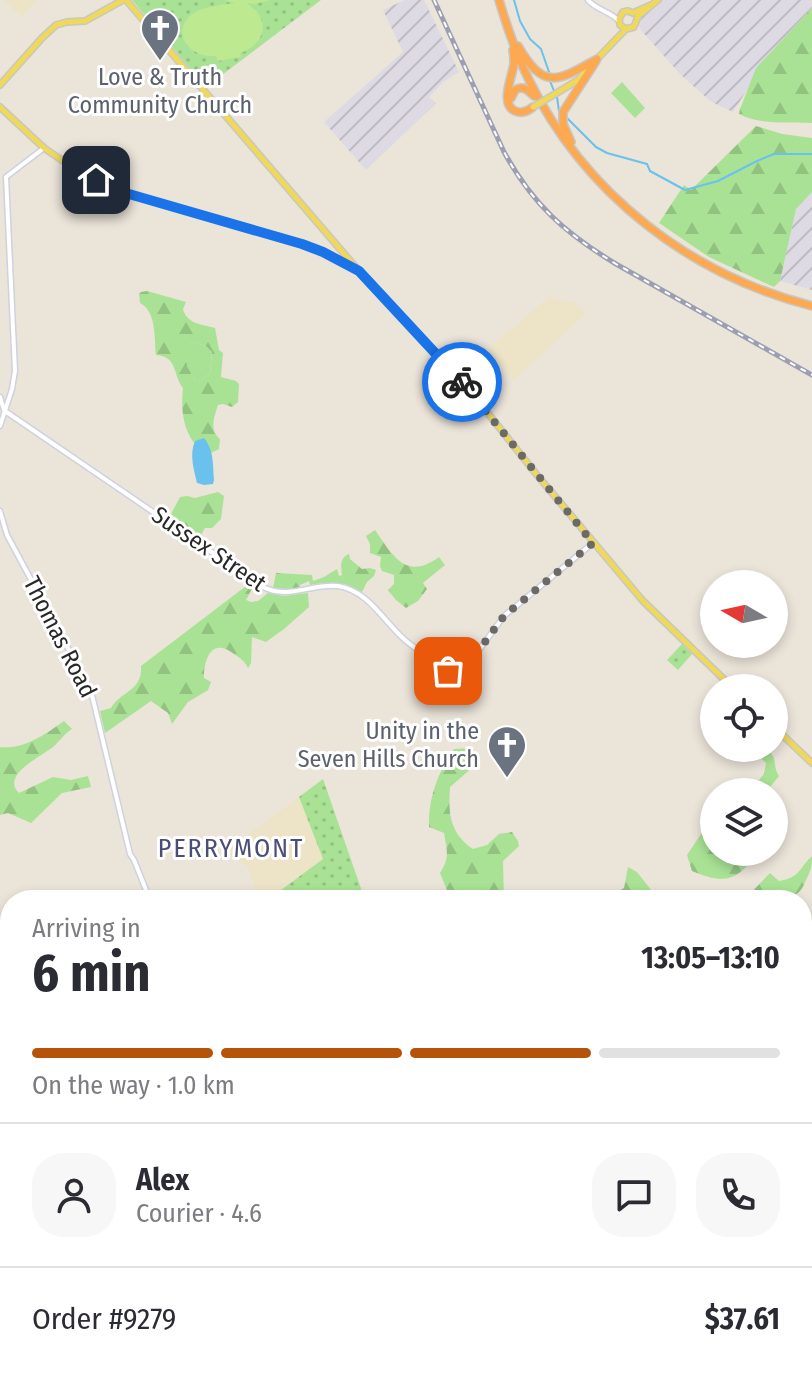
<!DOCTYPE html>
<html lang="en">
<head>
<meta charset="utf-8">
<style>
  body { margin:0; font-family:"Fira Sans Condensed",sans-serif; background:#f7f7f7; color:#2b2b33; height:100vh; display:flex; flex-direction:column; font-size:30px; white-space:nowrap }
  * { box-sizing:border-box; margin:0 }
  p { font-size:26px; color:#7c7c81 }
  .icon { flex:none; width:44px; height:44px; fill:none; stroke:currentColor; stroke-width:2; stroke-linecap:round; stroke-linejoin:round }
  .map { position:relative; flex:1; overflow:hidden }
  .details { position:absolute; left:0px; top:890px; width:812px; height:496px; display:flex; flex-direction:column; background:#fff; border-radius:32px 32px 0 0; box-shadow:0 4px 12px #0003 }
  .details>* { flex:none }
  .needle { width:52px; rotate:279deg }
  .controls { position:absolute; left:700px; top:570px; display:grid; gap:16px }
  .controls a { display:grid; place-items:center; width:88px; height:88px; border-radius:50%; background:#fff; box-shadow:0 4px 12px #0003; font-size:40px }
  .pin { position:absolute; display:grid; place-items:center; width:68px; height:68px; color:#fff; margin:-34px; border-radius:16px; box-shadow:0 4px 12px #0006 }
  .courier { position:absolute; display:grid; place-items:center; width:80px; height:80px; margin:-40px; border:6px solid #1a73e8; border-radius:50%; background:#fff; color:#222; box-shadow:0 2px 10px #0007 }
  .head em { font-style:normal; font-weight:700 }
  .head div { display:flex; flex-direction:column-reverse }
  .head { display:flex; align-items:center; justify-content:space-between; height:136px; padding:0 32px }
  h1 { font-size:52px; font-weight:700; line-height:60px }
  .bar { display:grid; grid-template-columns:repeat(4,1fr); gap:12px 8px; align-content:center; height:96px; padding:0 32px }
  .bar i { height:10px; border-radius:6px; background:#e1e1e2 }
  .bar .on { background:#b45309 }
  .bar p { grid-column:span 4 }
  .line { display:flex; align-items:center; gap:20px; padding:0 32px; border-top:2px solid #e1e1e2 }
  .line div { flex:1 }
  .round { display:grid; place-items:center; flex:none; width:84px; height:84px; border-radius:32px; background:#f7f7f7 }
  .map>svg:first-child { display:block }
  .industrial { fill:url(#industrial-furrows) }
  .education { fill:#ede4c8 }
  .grass { fill:#a9e295 }
  .forest { fill:url(#forest-firs); fill-rule:evenodd }
  .park { fill:url(#park-dots) }
  .pitch { fill:#bde991 }
  .water { fill:#6bc1ed }
  .lines { fill:none; stroke-linecap:round; stroke-linejoin:round }
  .stream { stroke:#6bc1ed; stroke-width:2 }
  .river { stroke:#6bc1ed; stroke-width:5 }
  .minor-casing { stroke:#cfd1e1; stroke-width:7 }
  .major-casing { stroke:#c7c7c7; stroke-width:8 }
  .highway-casing { stroke:#c7c7c7; stroke-width:10 }
  .minor { stroke:#fff; stroke-width:4 }
  .major { stroke:#f0d859; stroke-width:5 }
  .highway { stroke:#fda951; stroke-width:7 }
  .rail-casing { stroke:#9c9eb2; stroke-width:5 }
  .rail { stroke:#fff; stroke-width:2; stroke-dasharray:6; stroke-linecap:butt }
  .major-bridge-casing { stroke:#c7c7c7; stroke-width:8; stroke-linecap:butt }
  .major-bridge { stroke:#f0d859; stroke-width:5 }
  .done { stroke:#6c6a66; stroke-width:8; stroke-dasharray:0 14.4 }
  .route { stroke:#1a73e8; stroke-width:10 }
  .labels { text-anchor:middle; stroke-width:6; stroke-linejoin:round; paint-order:stroke }
  .worship-label { font-size:24px; fill:#5b616d; stroke:#fff }
  .street-label { font-size:24px; fill:#282828; stroke:#fff }
  .neighbourhood-label { font-size:26px; letter-spacing:2px; fill:#494e78; stroke:#fff }
</style>
</head>
<body>
<div class="map">
<svg width="812" height="1386" viewBox="0 0 812 1386">
  <defs>
    <pattern id="industrial-furrows" width="10" height="10" patternUnits="userSpaceOnUse" patternTransform="scale(2)"><rect width="10" height="10" fill="#dddae3"/><path d="M-1 1l2-2M0 10L10 0M9 11l2-2" fill="none" stroke="#bebbc3"/></pattern>
    <pattern id="forest-firs" width="22" height="20" patternUnits="userSpaceOnUse" patternTransform="scale(2)"><rect width="22" height="20" fill="#a9e295"/><path d="M5 1l3.5 6h-7zM16 11l3.5 6h-7z" fill="#91c280"/></pattern>
    <pattern id="park-dots" width="8" height="8" patternUnits="userSpaceOnUse" patternTransform="scale(2)"><rect width="8" height="8" fill="#a9e295"/><path d="M2 2h.1M6 6h.1" fill="none" stroke="#91c280" stroke-width="1.8" stroke-linecap="round"/></pattern>
  </defs>
  <rect width="100%" height="100%" fill="#ebe4d9"/>
  <path class="industrial" d="M405,0H424L459,72L443,82L429,97L436,103L366,170L324,122L403,52L383,10Z
    M662,0H812V8L756,68L749,87L733,112L710,101L680,74L640,29L639,23L643,16Z
    M812,192V290L780,281L796,209Z"/>
  <path class="education" d="M3,0H37L22,17Z
    M550,296L556,300L574,302L586,314L514,380L487,350Z
    M299,797L323,859L281,890L275,900H260L247,866L224,852Z
    M560,1376H654L660,1386H567Z"/>
  <path class="grass" d="M622,82L645,108L635,118L611,93Z
    M191,342L206,346L212,352L210,373L198,382H196L187,366L185,348L189,346Z"/>
  <path class="forest" d="M812,8V123C789,122 760,125 739,114L740,109L756,68Z
    M756,126L782,134L812,138V192L796,209L780,281L774,287L709,257L659,223L684,185L691,190Z
    M147,291L186,302L183,309C187,324 201,324 215,328L219,350L223,353L221,377L236,381L239,384L238,402L232,407L223,404L218,405C214,417 209,430 220,439L219,449L211,453L208,443L195,441L194,443C182,426 181,407 183,388C173,376 178,356 156,355C154,338 157,312 140,303L139,294L141,292ZM191,342L206,346L212,352L210,373L198,382H196L187,366L186,348L189,347Z
    M218,492L224,496L221,519L212,528H205L202,533L204,542C191,537 179,528 170,516L180,497L187,496L195,498Z
    M375,530C393,556 406,581 439,557L445,565L423,583L427,589L418,601L406,608L396,600L388,590L394,584V575L382,571L380,566L381,557L370,553V544L366,536Z
    M349,554L350,559L362,569L370,568L376,570L374,576L367,582L362,592C344,584 329,581 310,585L309,581L300,585V588L282,590L273,588L276,573L312,575L313,581L324,577L337,569L339,576L342,575C341,567 339,558 349,554Z
    M250,583L254,585L246,600L251,602L258,601L268,593L284,596L308,593L309,607L284,629L266,642L252,637L251,663L248,668C244,660 241,659 234,654C212,637 204,658 204,678L211,682L208,690L188,702L172,724L168,713L151,701L105,733L100,711L111,708C121,691 143,691 141,666Z
    M64,721L72,729C64,734 60,741 53,747C42,756 0,775 19,793L53,777L71,780L88,776L91,787L62,793L31,823L8,813L0,815V747C23,750 46,734 64,721Z
    M472,748L478,758L473,767L450,787C448,814 450,833 473,849L487,845L499,834L512,832L518,841L519,846L503,861L504,900H451L440,873C450,858 447,850 444,833L429,827C428,798 438,772 454,749Z
    M762,748C780,754 771,764 779,776L766,792H749L764,774L766,763L757,754Z
    M714,825V852H758C738,881 725,885 692,871L687,855L705,828Z
    M812,856C812,866 811,871 806,880C804,884 803,888 800,891C791,902 758,900 744,900L770,873L779,881C800,878 799,868 812,856Z
    M628,867L637,872L659,900H615V893L624,888Z
    M10,952V1376H47L38,1386H0V957Z
    M812,1056V1092L804,1096L802,1102V1057Z
    M249,1376H327L321,1386H233Z
    M389,1376H406L410,1383L431,1376H459L469,1386H389Z"/>
  <path class="park" d="M132,0H321L206,87Z
    M682,644L692,654L678,670L667,660Z
    M323,779L365,900H269L268,897L272,894L276,899L281,890L323,859L299,797Z"/>
  <path class="pitch" d="M224,0H269L255,4L246,3C271,17 267,44 240,53L241,57L218,61L216,56C190,58 170,34 191,15C202,6 222,5 235,3Z"/>
  <path class="water" d="M204,438C214,449 213,466 214,480L213,484L204,485L197,483C194,470 189,454 195,441Z"/>
  <g class="lines">
    <path class="stream" d="M514,0L520,21L530,39L541,49L549,72
      M550,81L554,91
      M557,97L559,111
      M566,117L596,147L607,153L647,164L650,171L685,190L718,181L757,161L774,154H812
      M802,1083H812
      M10,1175V1179
      M0,1194L10,1181"/>
    <path class="river" d="M0,1030L10,1044V1054
      M259,1386C271,1378 288,1381 301,1376"/>
    <g class="minor-casing">
      <path id="minor" d="M588,0C596,10 610,11 619,21
        M0,397L4,410
        M5,411L263,587C289,600 312,583 338,586C369,591 383,621 405,640C421,654 440,663 456,678L465,669L504,616L593,543
        M0,426L12,389L15,371L6,177L44,148
        M0,511L7,535L91,691L130,854L134,860L150,900
        M802,1185L812,1182"/>
    </g>
    <g class="major-casing">
      <path id="major" d="M126,0L359,271L479,402L537,475L643,601L733,688
        M651,5L633,13L628,11L623,12L619,19L620,25L626,29L634,27L638,16L658,0
        M597,59L626,29
        M0,85L42,38L56,25L67,22L85,21L123,0
        M560,91L578,80L588,69
        M0,107L44,148L72,167L96,180L129,194L302,244L318,250L355,269
        M774,727L812,763"/>
    </g>
    <g class="highway-casing">
      <path id="highway" d="M499,0C507,27 516,54 529,80C585,194 690,275 812,306
        M518,46C544,91 558,81 597,59
        M513,50C514,55 514,58 514,63C513,75 499,104 515,111C522,114 528,111 533,107
        M511,98L515,90C523,85 528,90 534,96
        M571,142L563,124V112L596,61"/>
    </g>
    <use href="#minor" class="minor"/>
    <use href="#major" class="major"/>
    <use href="#highway" class="highway"/>
    <g class="rail-casing">
      <path id="rail" d="M434,0L504,152C533,205 565,233 616,264L812,375"/>
    </g>
    <use href="#rail" class="rail"/>
    <g class="major-bridge-casing">
      <path id="major-bridge" d="M533,107L560,91"/>
    </g>
    <use href="#major-bridge" class="major-bridge"/>
  </g>
  <g class="lines">
    <path class="done" d="M448,671L456,678L465,669L504,616L593,543L462,382"/>
    <path class="route" d="M96,180L129,194L302,244L323,252L359,271L462,382"/>
  </g>
  <defs>
    <g id="church-pin" transform="scale(2)"><path d="M0 17L-7.5 6A9.5 9.5 0 1 1 7.5 6Z" fill="#6b7280" stroke="#fff"/><path d="M-1.2-6h2.4v3.5h3.3v2.4h-3.3V6h-2.4V-.1h-3.3v-2.4h3.3Z" fill="#fff"/></g>
  </defs>
  <g fill-rule="evenodd">
    <use href="#church-pin" x="160" y="28"/>
    <use href="#church-pin" x="507" y="745"/>
  </g>
  <g class="labels">
    <g class="worship-label">
      <text x="160" y="85">Love &amp; Truth<tspan x="160" dy="28">Community Church</tspan></text>
      <text x="479" y="739" text-anchor="end">Unity in the<tspan x="479" dy="28">Seven Hills Church</tspan></text>
    </g>
    <g class="street-label">
      <text transform="translate(209 549) rotate(34)" y="8">Sussex Street</text>
      <text transform="translate(60 637) rotate(63)" y="8">Thomas Road</text>
    </g>
    <g class="neighbourhood-label">
      <text x="231" y="857">PERRYMONT</text>
    </g>
  </g>
</svg>
<div class="controls">
<a><svg class="needle" viewBox="-14 -14 28 28"><path d="M0-13l5 13h-10z" fill="#e53935"/><path d="M0 13l5-13h-10z" fill="#7c7c81"/></svg></a>
<a><svg class="icon" aria-label="locate" viewBox="0 0 24 24"><circle cx="12" cy="12" r="6"/><path d="M12 2v4M12 18v4M2 12h4M18 12h4"/></svg></a>
<a><svg class="icon" aria-label="layers" viewBox="0 0 24 24"><path d="M12 4l9 5-9 5-9-5zM3 14l9 5 9-5"/></svg></a>
</div>
<div class="pin" style="left:448px;top:671px;background:#ea580c"><svg class="icon" aria-label="bag" viewBox="0 0 24 24"><path d="M5 8h14l-1 12H6zM9 8a3 3 0 0 1 6 0"/></svg></div>
<div class="pin" style="left:96px;top:180px;background:#1f2937"><svg class="icon" aria-label="home" viewBox="0 0 24 24"><path d="M3 11l9-7 9 7M6 9v11h12V9"/></svg></div>
<div class="courier" style="left:462px;top:382px"><svg class="icon" aria-label="bike" viewBox="0 0 24 24"><circle cx="6" cy="16" r="4"/><circle cx="18" cy="16" r="4"/><path d="M6 16l4-8h5l3 8M10 8l3 8H6M13 5h3"/></svg></div>
<section class="details">
<div class="head"><div><h1>6 min</h1><p>Arriving in</p></div><em>13:05–13:10</em></div>
<div class="bar"><i class="on"></i><i class="on"></i><i class="on"></i><i></i><p>On the way · 1.0 km</p></div>
<div class="line" style="height:144px"><a class="round"><svg class="icon" aria-label="person" viewBox="0 0 24 24"><circle cx="12" cy="8" r="4"/><path d="M4 21q1-7 8-7t8 7"/></svg></a><div><b>Alex</b><p>Courier · 4.6</p></div><a class="round"><svg class="icon" aria-label="chat" viewBox="0 0 24 24"><path d="M4 5h16v11H9l-5 4z"/></svg></a><a class="round"><svg class="icon" aria-label="phone" viewBox="0 0 24 24"><path d="M5 4h4l2 5-3 2q2 4 5 5l2-3 5 2v4C11 20 4 13 5 4z"/></svg></a></div>
<div class="line" style="height:104px"><div>Order #9279</div><b>$37.61</b></div>
</section>
</div>
</body>
</html>
